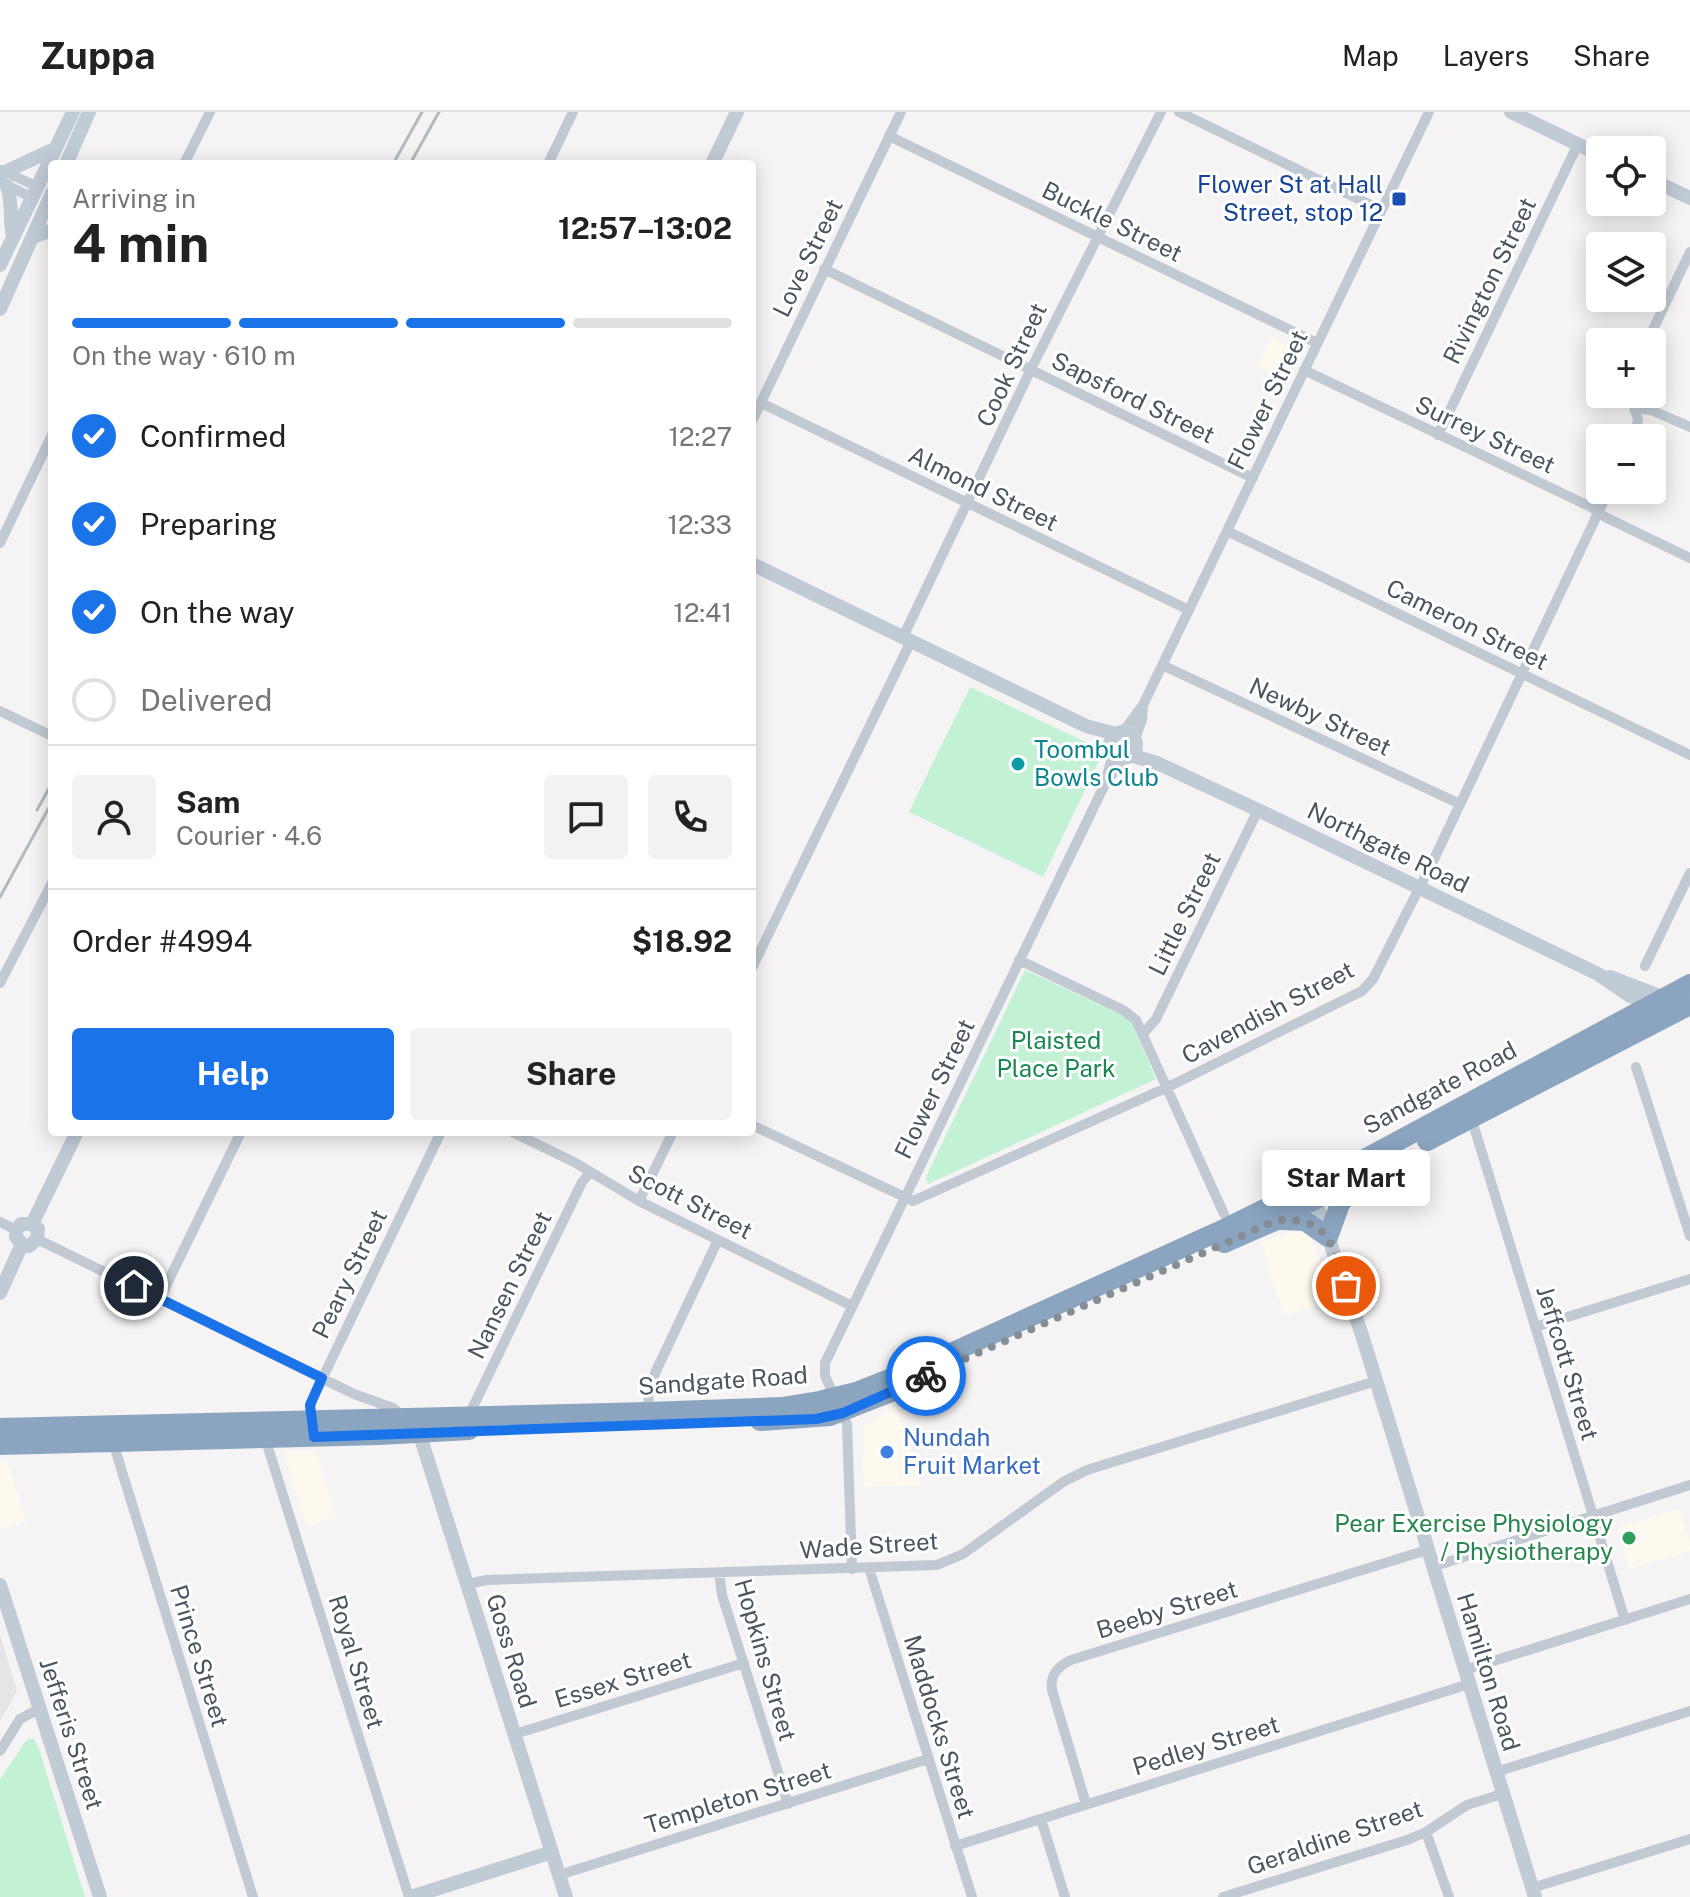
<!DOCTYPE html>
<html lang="en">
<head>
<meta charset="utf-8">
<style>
  body { margin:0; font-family:"Public Sans",sans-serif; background:#f2f2f2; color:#222; height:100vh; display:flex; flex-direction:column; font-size:30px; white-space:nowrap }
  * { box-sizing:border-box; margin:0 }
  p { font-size:26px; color:#767676 }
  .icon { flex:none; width:44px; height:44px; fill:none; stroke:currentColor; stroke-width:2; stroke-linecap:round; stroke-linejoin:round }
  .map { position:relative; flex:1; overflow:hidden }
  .side { position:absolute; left:48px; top:48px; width:708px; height:976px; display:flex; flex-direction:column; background:#fff; border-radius:8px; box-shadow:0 4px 20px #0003 }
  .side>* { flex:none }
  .controls { position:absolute; left:1586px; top:24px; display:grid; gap:16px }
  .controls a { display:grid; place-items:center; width:80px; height:80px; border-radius:8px; background:#fff; box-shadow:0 4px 20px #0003; font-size:40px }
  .pin { position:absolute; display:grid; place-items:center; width:68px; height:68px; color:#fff; margin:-34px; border:4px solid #fff; border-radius:50%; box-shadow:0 2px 8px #0007 }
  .courier { position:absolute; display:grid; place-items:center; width:80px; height:80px; margin:-40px; border:6px solid #1a73e8; border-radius:50%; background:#fff; color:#222; box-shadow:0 2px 10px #0007 }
  .bubble { position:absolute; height:56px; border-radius:8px; background:#fff; box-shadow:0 4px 20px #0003; font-size:26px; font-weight:700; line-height:56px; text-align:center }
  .head em { font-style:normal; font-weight:700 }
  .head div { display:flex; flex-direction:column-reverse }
  .head { display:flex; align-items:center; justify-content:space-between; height:136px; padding:0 24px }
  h1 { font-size:52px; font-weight:700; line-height:60px }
  .bar { display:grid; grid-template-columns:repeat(4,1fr); gap:12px 8px; align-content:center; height:96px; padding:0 24px }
  .bar i { height:10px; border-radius:6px; background:#e0e0e0 }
  .bar .current { background:#1a73e8 }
  .bar p { grid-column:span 4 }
  .line { display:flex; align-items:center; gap:20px; padding:0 24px; border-top:2px solid #e0e0e0 }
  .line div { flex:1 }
  .round { display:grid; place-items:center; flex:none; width:84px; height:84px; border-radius:8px; background:#f2f2f2 }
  ol { padding:0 24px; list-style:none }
  li { display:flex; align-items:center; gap:24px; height:88px }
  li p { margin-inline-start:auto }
  li .icon { padding:8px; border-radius:50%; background:#1a73e8; color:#fff; stroke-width:4 }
  li:last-child { color:#767676 }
  li i { width:44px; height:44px; border:4px solid #e0e0e0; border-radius:50% }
  .primary-button { display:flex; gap:16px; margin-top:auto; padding:16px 24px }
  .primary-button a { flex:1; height:92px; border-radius:8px; background:#1a73e8; color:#fff; font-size:32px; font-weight:700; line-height:92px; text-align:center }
  .primary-button a+a { background:#f2f2f2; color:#222 }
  header { display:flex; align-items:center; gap:48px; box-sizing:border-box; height:112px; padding:0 40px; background:#fff; border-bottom:2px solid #e0e0e0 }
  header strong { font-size:38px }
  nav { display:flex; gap:44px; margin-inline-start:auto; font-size:28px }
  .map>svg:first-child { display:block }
  .commercial { fill:#fdf9ef }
  .education { fill:#e6e4e5 }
  .green { fill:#c3f1d5 }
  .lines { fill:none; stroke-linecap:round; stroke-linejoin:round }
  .street { stroke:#c1cad2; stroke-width:10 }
  .secondary { stroke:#c1cbd6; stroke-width:14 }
  .highway { stroke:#8ba5c1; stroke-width:20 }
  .rail { stroke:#b5b8bd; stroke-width:3 }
  .done { stroke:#868d94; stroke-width:8; stroke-dasharray:0 14.4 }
  .route { stroke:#1a73e8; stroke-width:10 }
  .transit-dot { fill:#1a4fb4; stroke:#fff; stroke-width:3 }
  .culture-dot { fill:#0f9aa8; stroke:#fff; stroke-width:3 }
  .shop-dot { fill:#3f7fe0; stroke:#fff; stroke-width:3 }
  .leisure-dot { fill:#2e9e5b; stroke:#fff; stroke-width:3 }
  .labels { text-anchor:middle; stroke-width:6; stroke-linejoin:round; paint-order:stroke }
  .transit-label { font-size:24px; fill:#164399; stroke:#fff; text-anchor:end }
  .street-label { font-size:24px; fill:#4a5661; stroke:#fff }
  .culture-label { font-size:24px; fill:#0d838f; stroke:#fff; text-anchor:start }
  .park-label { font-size:24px; fill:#17864f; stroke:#fff }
  .shop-label { font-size:24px; fill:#366cbe; stroke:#fff; text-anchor:start }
  .leisure-label { font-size:24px; fill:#27864d; stroke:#fff; text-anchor:end }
</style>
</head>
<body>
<header>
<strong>Zuppa</strong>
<nav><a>Map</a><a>Layers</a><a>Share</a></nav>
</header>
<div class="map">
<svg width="1690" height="1785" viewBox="0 0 1690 1785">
  <rect width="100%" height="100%" fill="#f5f3f3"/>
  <path class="commercial" d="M1271,226L1297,239L1283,267L1257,254Z
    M1300,1117L1312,1127L1334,1188L1284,1204L1261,1130Z
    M896,1294L919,1361L920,1373L863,1375L864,1313Z
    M286,1339H315L336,1405L307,1414L284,1343Z
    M0,1348H7L26,1410L0,1418Z
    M1679,1396L1690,1430V1439L1630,1457L1617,1416Z"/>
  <path class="education" d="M0,1523L17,1579L0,1609Z"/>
  <path class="green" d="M970,575L1096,635L1100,647L1043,765L909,700Z
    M1025,858L1130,907L1156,967L928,1072L926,1065Z
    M27,1627H34L39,1637L85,1785H0V1667Z"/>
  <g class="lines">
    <path class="street" d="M1179,0L1381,98
      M889,24L1317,231
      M184,52L210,0
      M548,52L573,0
      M1,58L36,74
      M0,70L31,85
      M824,157L1253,366
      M1647,230L1690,140
      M1304,258L1593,396L1605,405L1690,446
      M1630,282L1638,308L1634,326
      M761,291L1189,498
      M1635,296L1651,298L1690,315
      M752,309L901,0
      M1438,323L1578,32
      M1227,419L1690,643
      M0,431L52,323
      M903,525L1034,251L1161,0
      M1162,553L1460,692
      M0,599L52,624
      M1123,620L1143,593L1429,0
      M1135,627L1142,607L1143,593
      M1105,672L1125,645
      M1019,848L1123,898L1136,908L1224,1102
      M1645,854L1690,761
      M752,856L911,529
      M0,871L52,771
      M1143,922L1156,907L1258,698
      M1636,955L1690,1124
      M1471,1005L1625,1508
      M752,1013L913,1089L1168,975L1362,879L1373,867L1435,745L1609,378
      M512,1020L574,1050L639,1089L852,1194
      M639,1089L673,1020
      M0,1110L16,1118
      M37,1127L354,1282L393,1296L404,1305
      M160,1186L241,1020
      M1535,1215L1690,1167
      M648,1300L649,1278L656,1259L718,1128
      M468,1305L582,1070L591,1060
      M311,1312L310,1295L313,1286L441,1020
      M265,1326L409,1785
      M112,1327L253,1785
      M1432,1455L1690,1373
      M869,1456L972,1785
      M852,1457L847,1312L825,1264V1251L1105,672L1113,641
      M719,1460L722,1483L788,1692
      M467,1472L487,1468L937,1453L963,1442L1063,1370L1087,1358L1376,1269
      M1465,1558L1690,1487
      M515,1622L744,1551
      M0,1639L20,1607L39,1597
      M1496,1660L1690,1599
      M1086,1692L1052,1578C1050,1563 1057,1555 1071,1548L1427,1438
      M1041,1707L1065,1785
      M1426,1720L1449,1785
      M955,1734L1469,1572
      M559,1763L928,1647
      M1532,1776L1690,1727
      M1223,1785L1407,1728L1426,1720L1467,1693L1502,1682"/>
    <path class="secondary" d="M1511,0L1600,43
      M66,52L89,0
      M712,52L737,0
      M5,60L54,37
      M1652,68L1690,86
      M7,74C13,91 9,107 13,124
      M33,125L52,118
      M0,153L73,0
      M0,197L52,81
      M752,452L1086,614L1116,622
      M1110 633a13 13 0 1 1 26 0a13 13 0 1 1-26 0Z
      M1130,643L1157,651L1258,698L1598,862L1630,884L1657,892
      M1610,865L1665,886
      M1313,1081L1362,1223L1535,1785
      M32,1112L77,1020
      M22,1132L29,1134L37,1127L38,1117L32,1112
      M22,1132L16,1125V1118L21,1112H32
      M0,1181L22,1132
      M417,1314L566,1785
      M0,1473L100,1785
      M411,1785L552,1740"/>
    <path class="highway" d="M1427,1029L1690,893
      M1281,1108L1305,1109L1328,1125L1340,1092L1357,1069
      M1224,1131L1277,1108L1367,1060
      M760,1309L830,1304L899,1277
      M0,1316L648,1300L782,1295L819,1289L856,1280L922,1254L1226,1116L1357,1051L1690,872
      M0,1333L380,1323L469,1318"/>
    <path class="rail" d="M393,52L422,0
      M410,52L439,0
      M37,698L52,671
      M0,785L52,690"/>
  </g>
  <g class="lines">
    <path class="done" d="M926,1264L1277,1108C1330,1105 1331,1132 1346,1174"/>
    <path class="route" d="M134,1174L322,1266L310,1293L314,1325L816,1307L843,1301L926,1264"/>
  </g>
  <rect class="transit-dot" x="1391" y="79" width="16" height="16" rx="4"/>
  <circle class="culture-dot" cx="1018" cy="652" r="8"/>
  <circle class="shop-dot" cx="887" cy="1340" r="8"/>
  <circle class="leisure-dot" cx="1629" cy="1426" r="8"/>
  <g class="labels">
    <g class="transit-label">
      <text x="1383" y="81">Flower St at Hall<tspan x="1383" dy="28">Street, stop 12</tspan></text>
    </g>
    <g class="street-label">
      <text transform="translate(1112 110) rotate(26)" y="8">Buckle Street</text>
      <text transform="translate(808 146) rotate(-64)" y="8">Love Street</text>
      <text transform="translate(1490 169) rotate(-64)" y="8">Rivington Street</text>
      <text transform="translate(1012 253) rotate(-65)" y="8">Cook Street</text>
      <text transform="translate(1133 286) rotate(26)" y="8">Sapsford Street</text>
      <text transform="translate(1268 288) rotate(-64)" y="8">Flower Street</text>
      <text transform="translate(1485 323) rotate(25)" y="8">Surrey Street</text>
      <text transform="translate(983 377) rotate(26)" y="8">Almond Street</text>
      <text transform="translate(1467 513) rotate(26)" y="8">Cameron Street</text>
      <text transform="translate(1320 605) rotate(25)" y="8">Newby Street</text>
      <text transform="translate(1388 736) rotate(26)" y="8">Northgate Road</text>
      <text transform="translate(1185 802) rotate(-64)" y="8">Little Street</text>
      <text transform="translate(1268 901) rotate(-28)" y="8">Cavendish Street</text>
      <text transform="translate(1440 976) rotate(-28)" y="8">Sandgate Road</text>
      <text transform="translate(935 977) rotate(-64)" y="8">Flower Street</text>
      <text transform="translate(690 1090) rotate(27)" y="8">Scott Street</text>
      <text transform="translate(350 1162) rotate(-64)" y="8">Peary Street</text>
      <text transform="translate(510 1173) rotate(-64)" y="8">Nansen Street</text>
      <text transform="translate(1567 1251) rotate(73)" y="8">Jeffcott Street</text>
      <text transform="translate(723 1269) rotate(-4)" y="8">Sandgate Road</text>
      <text transform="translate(869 1434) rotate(-4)" y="8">Wade Street</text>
      <text transform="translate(1167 1498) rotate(-17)" y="8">Beeby Street</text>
      <text transform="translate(511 1539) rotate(73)" y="8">Goss Road</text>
      <text transform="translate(199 1544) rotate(73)" y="8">Prince Street</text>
      <text transform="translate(765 1548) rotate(74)" y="8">Hopkins Street</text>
      <text transform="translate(356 1550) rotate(73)" y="8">Royal Street</text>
      <text transform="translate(1488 1560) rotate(73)" y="8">Hamilton Road</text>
      <text transform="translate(623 1568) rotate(-17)" y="8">Essex Street</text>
      <text transform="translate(939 1615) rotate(73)" y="8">Maddocks Street</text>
      <text transform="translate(71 1622) rotate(72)" y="8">Jefferis Street</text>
      <text transform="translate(1206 1634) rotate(-17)" y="8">Pedley Street</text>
      <text transform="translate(738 1686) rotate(-17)" y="8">Templeton Street</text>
      <text transform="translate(1335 1726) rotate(-19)" y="8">Geraldine Street</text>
    </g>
    <g class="culture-label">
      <text x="1034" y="646">Toombul<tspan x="1034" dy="28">Bowls Club</tspan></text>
    </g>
    <g class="park-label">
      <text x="1056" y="937">Plaisted<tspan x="1056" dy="28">Place Park</tspan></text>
    </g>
    <g class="shop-label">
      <text x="903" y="1334">Nundah<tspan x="903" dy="28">Fruit Market</tspan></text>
    </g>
    <g class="leisure-label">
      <text x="1613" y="1420">Pear Exercise Physiology<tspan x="1613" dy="28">/ Physiotherapy</tspan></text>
    </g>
  </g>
</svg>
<div class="controls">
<a><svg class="icon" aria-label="locate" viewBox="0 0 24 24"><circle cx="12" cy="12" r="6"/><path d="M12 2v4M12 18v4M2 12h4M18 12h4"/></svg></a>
<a><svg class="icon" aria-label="layers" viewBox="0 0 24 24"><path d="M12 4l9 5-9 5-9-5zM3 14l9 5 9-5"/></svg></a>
<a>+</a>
<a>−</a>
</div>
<div class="pin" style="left:1346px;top:1174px;background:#ea580c"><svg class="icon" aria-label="bag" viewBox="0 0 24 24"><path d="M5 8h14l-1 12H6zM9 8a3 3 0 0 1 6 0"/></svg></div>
<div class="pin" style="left:134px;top:1174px;background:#1f2937"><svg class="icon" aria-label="home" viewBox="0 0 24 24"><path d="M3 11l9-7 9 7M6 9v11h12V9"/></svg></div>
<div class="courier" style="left:926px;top:1264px"><svg class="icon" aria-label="bike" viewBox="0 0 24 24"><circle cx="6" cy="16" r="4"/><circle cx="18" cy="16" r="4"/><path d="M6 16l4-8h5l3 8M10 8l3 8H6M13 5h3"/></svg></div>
<div class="bubble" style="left:1262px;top:1038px;width:168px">Star Mart</div>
<section class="side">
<div class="head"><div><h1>4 min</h1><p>Arriving in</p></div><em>12:57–13:02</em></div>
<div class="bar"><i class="current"></i><i class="current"></i><i class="current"></i><i></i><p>On the way · 610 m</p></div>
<ol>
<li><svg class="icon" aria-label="check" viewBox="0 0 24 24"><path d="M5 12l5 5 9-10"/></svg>Confirmed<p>12:27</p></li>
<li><svg class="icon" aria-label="check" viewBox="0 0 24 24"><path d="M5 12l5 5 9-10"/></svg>Preparing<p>12:33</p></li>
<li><svg class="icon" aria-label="check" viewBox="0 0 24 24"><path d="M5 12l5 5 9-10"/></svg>On the way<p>12:41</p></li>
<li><i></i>Delivered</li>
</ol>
<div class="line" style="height:144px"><a class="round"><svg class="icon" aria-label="person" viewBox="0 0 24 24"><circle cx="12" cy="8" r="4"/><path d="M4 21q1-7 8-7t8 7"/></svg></a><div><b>Sam</b><p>Courier · 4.6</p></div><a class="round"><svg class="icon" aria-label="chat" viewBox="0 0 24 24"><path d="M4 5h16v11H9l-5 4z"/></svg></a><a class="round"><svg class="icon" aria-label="phone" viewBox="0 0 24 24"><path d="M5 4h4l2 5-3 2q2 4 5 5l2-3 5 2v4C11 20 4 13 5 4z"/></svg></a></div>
<div class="line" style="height:104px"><div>Order #4994</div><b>$18.92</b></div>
<div class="primary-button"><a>Help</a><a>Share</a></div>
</section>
</div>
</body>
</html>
